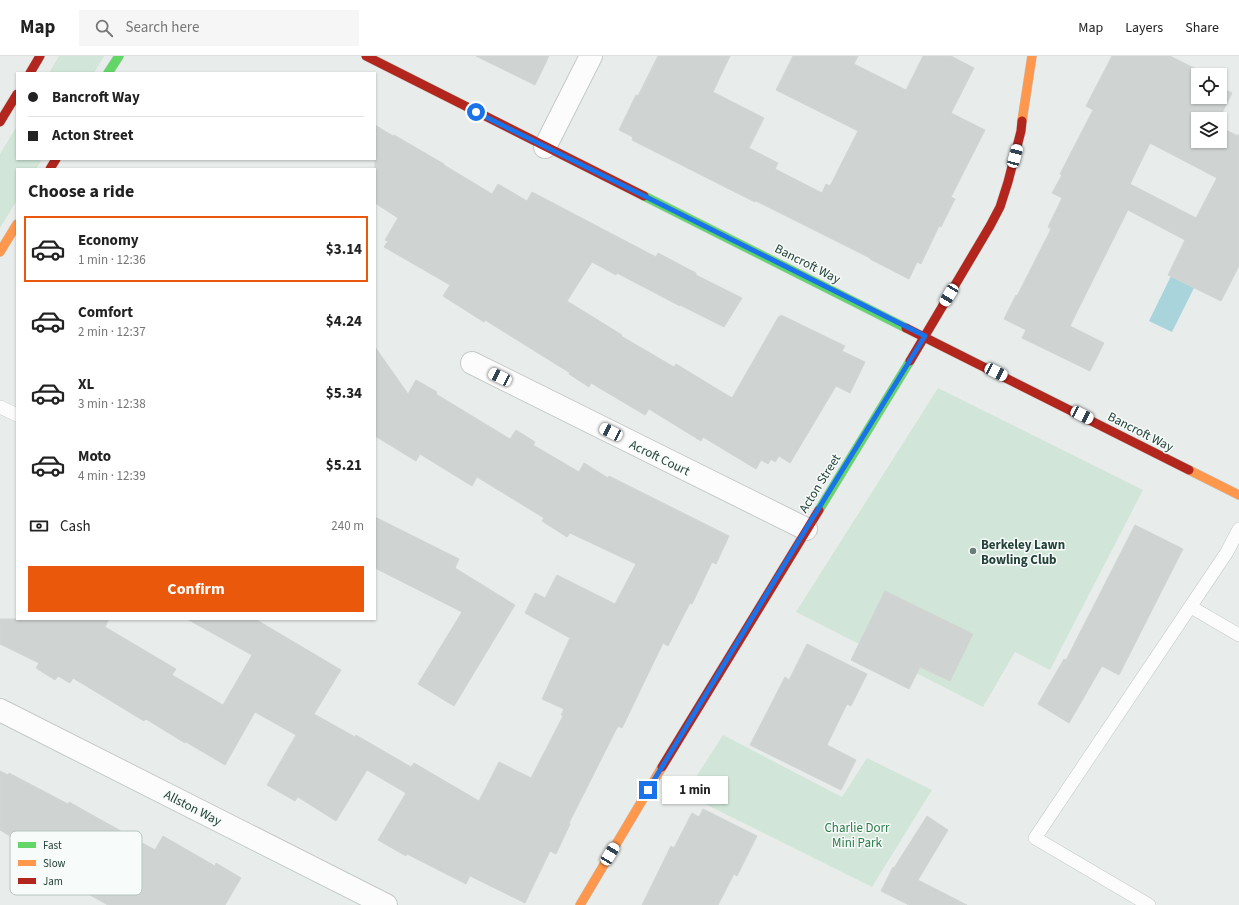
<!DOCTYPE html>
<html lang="en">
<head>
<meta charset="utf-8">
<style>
	:root { --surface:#fff; --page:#f6f6f6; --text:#222; --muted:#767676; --line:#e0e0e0; --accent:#ea580c }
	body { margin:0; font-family:"Source Sans 3",sans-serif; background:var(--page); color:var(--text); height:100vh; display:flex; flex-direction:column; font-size:15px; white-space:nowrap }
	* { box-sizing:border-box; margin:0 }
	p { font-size:13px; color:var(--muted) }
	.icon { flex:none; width:22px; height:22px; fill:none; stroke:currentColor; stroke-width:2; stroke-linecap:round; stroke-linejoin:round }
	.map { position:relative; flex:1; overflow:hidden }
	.side { position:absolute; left:16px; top:112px; width:360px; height:452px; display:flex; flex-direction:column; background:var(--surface); border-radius:0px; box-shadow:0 1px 3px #0004 }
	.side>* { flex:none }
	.hud { position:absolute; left:16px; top:16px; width:360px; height:88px; border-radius:0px; box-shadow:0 1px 3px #0004; display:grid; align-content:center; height:88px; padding:0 12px; background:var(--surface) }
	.buttons { position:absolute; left:1191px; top:12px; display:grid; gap:8px }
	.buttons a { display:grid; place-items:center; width:36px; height:36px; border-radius:0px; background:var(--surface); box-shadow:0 1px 3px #0004; font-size:20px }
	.end { position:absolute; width:18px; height:18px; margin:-9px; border:5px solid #1a73e8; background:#fff; box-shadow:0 0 0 2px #fff }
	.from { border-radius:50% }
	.bubble { position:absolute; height:28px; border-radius:0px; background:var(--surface); box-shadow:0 1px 3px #0004; font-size:13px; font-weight:700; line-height:28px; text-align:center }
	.car { position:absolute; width:12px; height:24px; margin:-12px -6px; border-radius:5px; box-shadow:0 0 3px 1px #0007; background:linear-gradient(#fff 24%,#345 0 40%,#fff 0 76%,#345 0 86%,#fff 0) }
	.hud b { display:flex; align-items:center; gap:14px; height:38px; font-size:15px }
	.hud b+b { border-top:1px solid var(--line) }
	.hud i { width:10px; height:10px; background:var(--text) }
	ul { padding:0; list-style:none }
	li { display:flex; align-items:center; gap:12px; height:66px; margin:0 8px 6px; padding:0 4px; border:2px solid transparent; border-radius:0px }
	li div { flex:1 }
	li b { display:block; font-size:15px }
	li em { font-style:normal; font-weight:700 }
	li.on { border-color:var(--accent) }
	li>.icon { width:36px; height:36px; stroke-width:1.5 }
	h2 { padding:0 12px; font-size:18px; line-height:48px }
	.pay { display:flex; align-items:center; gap:10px; height:44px; padding:0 12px; font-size:15px }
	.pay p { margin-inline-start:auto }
	.cta { display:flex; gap:8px; margin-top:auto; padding:8px 12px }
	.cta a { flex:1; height:46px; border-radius:0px; background:var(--accent); color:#fff; font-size:16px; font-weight:700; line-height:46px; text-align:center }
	header { display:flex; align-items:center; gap:24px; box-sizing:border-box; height:56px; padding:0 20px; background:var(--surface); border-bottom:1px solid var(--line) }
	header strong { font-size:19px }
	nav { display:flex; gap:22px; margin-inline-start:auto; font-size:14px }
	.search { width:280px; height:36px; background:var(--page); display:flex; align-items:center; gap:10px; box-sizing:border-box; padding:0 14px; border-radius:0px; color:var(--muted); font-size:15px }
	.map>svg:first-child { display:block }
	.green { fill:#d1e6d8 }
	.water { fill:#a9d4db }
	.building { fill:#cfd4d2; stroke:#d1d6d4; fill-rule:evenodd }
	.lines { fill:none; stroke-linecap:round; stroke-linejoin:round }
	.lane-casing { stroke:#c5cac8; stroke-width:14 }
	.street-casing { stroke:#c5cac8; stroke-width:24 }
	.fast-casing { stroke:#c3cbc8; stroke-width:10 }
	.slow-casing { stroke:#c3cbc8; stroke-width:10 }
	.jam-casing { stroke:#c3cbc8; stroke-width:10 }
	.lane { stroke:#fcfcfc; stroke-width:13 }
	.street { stroke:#fcfcfc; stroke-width:22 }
	.fast { stroke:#63d668; stroke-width:9 }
	.slow { stroke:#ff974d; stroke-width:9 }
	.jam { stroke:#b3261e; stroke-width:9 }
	.route { stroke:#1a73e8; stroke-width:5 }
	.poi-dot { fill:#697e78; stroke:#f7fbf9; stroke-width:1.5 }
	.labels { text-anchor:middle; stroke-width:3; stroke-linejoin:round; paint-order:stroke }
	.street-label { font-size:13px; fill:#24423a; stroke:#f7fbf9 }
	.poi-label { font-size:13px; font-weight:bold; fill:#24423a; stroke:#f7fbf9; text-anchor:start }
	.park-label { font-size:13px; fill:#2d7a4b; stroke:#f7fbf9 }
	.key { fill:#f7fbf9; stroke:#b8c4c0; stroke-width:1 }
	.key-label { font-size:11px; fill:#24423a }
</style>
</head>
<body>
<header>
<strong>Map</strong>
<div class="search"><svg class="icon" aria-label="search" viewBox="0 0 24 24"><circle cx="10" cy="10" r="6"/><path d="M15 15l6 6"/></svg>Search here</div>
<nav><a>Map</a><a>Layers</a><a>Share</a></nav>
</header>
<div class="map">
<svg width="1239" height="849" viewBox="0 0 1239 849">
	<rect width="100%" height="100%" fill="#e8edeb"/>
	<g class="green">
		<polygon points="59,0 104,0 94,17 49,17"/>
		<polygon points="17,70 17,103 42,103 36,113 17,113 17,144 0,172 0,98"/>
		<polygon points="938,332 1143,434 1050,614 1015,596 983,651 796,556"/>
		<polygon points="723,679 842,741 867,702 932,734 872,831 685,738"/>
	</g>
	<polygon class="water" points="1171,220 1194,232 1172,276 1149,265"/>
	<g class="building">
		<polygon points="476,0 549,0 535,29"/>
		<polygon points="658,0 730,0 713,36 764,62 749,92 778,107 775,113 822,137 826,128 830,130 858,75 776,34 793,0 858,0 854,8 906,34 923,0 951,0 974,12 951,57 985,74 951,141 955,143 941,171 939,170 921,208 917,206 909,223 870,203 870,202 756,145 755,146 735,136 632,84 633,81 619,74 636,39 638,40"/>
		<path d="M 1112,0 L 1170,0 L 1208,19 L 1198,19 L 1198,41 L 1220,41 L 1220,31 L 1232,37 L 1219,63 L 1198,63 L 1198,85 L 1220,85 L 1220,71 L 1238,80 L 1239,78 L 1239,210 L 1221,245 L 1168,219 L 1185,184 L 1128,154 L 1070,270 L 1104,287 L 1090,315 L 1022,282 L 1026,274 L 1004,263 L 1016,239 L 1017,240 L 1051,173 L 1048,171 L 1062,142 L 1052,137 L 1062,119 L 1060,118 L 1093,54 L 1086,50 ZM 1150,87 L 1217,122 L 1196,162 L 1130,128 Z"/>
		<polygon points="375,69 393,80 394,79 444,108 444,109 492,138 498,128 527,145 532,136 656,201 658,197 696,217 696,219 742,242 724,271 680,249 680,250 617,217 616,219 592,206 567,245 622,279 621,280 674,311 676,308 732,342 779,260 780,261 781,259 845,290 842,295 865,306 850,337 836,330 790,407 779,400 775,406 771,403 768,408 761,404 756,413 703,381 701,385 649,353 645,359 591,327 589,331 569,318 570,317 485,264 484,266 443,240 450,229 384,191 388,185 385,184 398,162 375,147"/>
		<polygon points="375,291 408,338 416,324 437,336 436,338 510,383 516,374 535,386 533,389 579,416 584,407 608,422 609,420 729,480 716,508 712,506 692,548 690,547 668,590 663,587 622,672 618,670 569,767 570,768 556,798 550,795 525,847 470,820 466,828 407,798 406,800 378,784 406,737 367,714 336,765 298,741 295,745 267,729 296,679 255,656 225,709 186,686 185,687 146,663 144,665 73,622 70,627 58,620 55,624 36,612 39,607 0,588 0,563 109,563 105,571 176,613 172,619 223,649 252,599 187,563 255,563 341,614 314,658 355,681 356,679 411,711 414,707 479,745 499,706 531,722 563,660 561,659 564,653 542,643 570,582 525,557 535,537 545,542 557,519 615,548 636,508 570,477 567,481 542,465 544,462 477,421 472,430 420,398 416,405 375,380"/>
		<polygon points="375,461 459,503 455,512 515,549 454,650 418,628 462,556 375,512"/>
		<polygon points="1135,469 1183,493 1119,619 1102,610 1069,667 1038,648 1064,603 1066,604"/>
		<polygon points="885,535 973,578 950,625 920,611 909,633 851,604"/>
		<polygon points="807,588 867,618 851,650 847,648 827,689 856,704 841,734 750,689 785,621 789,624"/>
		<polygon points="0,715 8,719 9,717 68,748 69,746 155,794 163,780 215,810 216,807 241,822 225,849 108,849 88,838 91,834 75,825 77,821 0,774"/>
		<polygon points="703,753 757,780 737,820 734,818 718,849 642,849 671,790 674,792 692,757 699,761"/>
		<polygon points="927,760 948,774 918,824 967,849 909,849 881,835 893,811 894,812"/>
	</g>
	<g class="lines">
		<defs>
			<g id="lane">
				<polyline points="0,351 17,359"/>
				<polyline points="1191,551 1239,579"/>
				<polyline points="1149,849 1035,782 1227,496 1239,473"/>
			</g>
			<g id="street">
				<polyline points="545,91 591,0"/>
				<polyline points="472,307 806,473"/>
				<polyline points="0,654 386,849"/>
			</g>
			<g id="fast">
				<polyline points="108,17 119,0"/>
				<polyline points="644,140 906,272"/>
				<polyline points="819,454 910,305"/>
			</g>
			<g id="slow">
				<polyline points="1022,65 1032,0"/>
				<polyline points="0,196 17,168"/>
				<polyline points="1189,414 1239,439"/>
				<polyline points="580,849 662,711"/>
			</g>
			<g id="jam">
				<polyline points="366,0 644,140"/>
				<polyline points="30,17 40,0"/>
				<polyline points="0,66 17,38"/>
				<polyline points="50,113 56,103"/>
				<polyline points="906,272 1189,414"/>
				<polyline points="910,305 990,170 1000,151 1008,126 1021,75 1022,65"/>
				<polyline points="662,711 819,454"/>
			</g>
		</defs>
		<use href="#lane" class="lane-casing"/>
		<use href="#street" class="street-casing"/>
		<use href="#fast" class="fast-casing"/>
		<use href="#slow" class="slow-casing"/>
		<use href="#jam" class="jam-casing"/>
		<use href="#lane" class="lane"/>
		<use href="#street" class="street"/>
		<use href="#fast" class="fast"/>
		<use href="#slow" class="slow"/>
		<use href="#jam" class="jam"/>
	</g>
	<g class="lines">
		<polyline class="route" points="476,56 925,280 806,473 648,734"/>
	</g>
	<circle class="poi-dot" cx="973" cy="495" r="4"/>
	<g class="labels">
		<g class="street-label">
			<text transform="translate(808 207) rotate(27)" y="5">Bancroft Way</text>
			<text transform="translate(1141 375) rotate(27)" y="5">Bancroft Way</text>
			<text transform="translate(660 401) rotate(26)" y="5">Acroft Court</text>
			<text transform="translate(819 427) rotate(-58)" y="5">Acton Street</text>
			<text transform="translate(193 751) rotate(27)" y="5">Allston Way</text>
		</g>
		<g class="poi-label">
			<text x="981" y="493">Berkeley Lawn<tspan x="981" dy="15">Bowling Club</tspan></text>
		</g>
		<g class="park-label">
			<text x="857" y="776">Charlie Dorr<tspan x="857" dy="15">Mini Park</tspan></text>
		</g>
	</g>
	<rect x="10" y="775" width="132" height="64" rx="6" class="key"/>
	<rect x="18" y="786" width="18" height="6" fill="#63d668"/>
	<rect x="18" y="804" width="18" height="6" fill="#ff974d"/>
	<rect x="18" y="822" width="18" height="6" fill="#b3261e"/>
	<g class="key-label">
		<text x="43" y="793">Fast</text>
		<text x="43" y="811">Slow</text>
		<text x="43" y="829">Jam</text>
	</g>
</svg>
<div class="buttons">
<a><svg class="icon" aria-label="locate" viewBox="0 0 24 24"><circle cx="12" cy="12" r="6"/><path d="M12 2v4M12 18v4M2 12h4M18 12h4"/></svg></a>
<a><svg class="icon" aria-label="layers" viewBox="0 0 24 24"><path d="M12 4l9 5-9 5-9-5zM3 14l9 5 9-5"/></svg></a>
</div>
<i class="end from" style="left:476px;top:56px"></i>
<i class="end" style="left:648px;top:734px"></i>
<div class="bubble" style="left:662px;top:720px;width:66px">1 min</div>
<i class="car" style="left:1015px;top:100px;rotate:15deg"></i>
<i class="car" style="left:949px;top:239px;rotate:211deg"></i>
<i class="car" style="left:996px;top:316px;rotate:117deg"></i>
<i class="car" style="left:500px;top:321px;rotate:296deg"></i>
<i class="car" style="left:1082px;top:359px;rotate:117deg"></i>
<i class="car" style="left:611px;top:376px;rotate:296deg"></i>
<i class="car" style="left:610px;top:798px;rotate:31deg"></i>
<div class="hud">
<b><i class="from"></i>Bancroft Way</b>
<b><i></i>Acton Street</b>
</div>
<section class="side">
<h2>Choose a ride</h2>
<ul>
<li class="on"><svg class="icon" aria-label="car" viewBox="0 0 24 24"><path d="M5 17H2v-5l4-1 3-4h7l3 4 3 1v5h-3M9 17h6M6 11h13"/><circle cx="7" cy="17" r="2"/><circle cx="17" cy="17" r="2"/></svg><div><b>Economy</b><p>1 min · 12:36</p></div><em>$3.14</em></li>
<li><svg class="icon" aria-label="car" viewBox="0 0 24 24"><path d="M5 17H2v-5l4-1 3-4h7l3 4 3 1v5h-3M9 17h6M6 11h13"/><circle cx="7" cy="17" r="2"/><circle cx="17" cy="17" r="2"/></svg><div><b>Comfort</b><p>2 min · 12:37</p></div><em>$4.24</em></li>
<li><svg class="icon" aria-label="car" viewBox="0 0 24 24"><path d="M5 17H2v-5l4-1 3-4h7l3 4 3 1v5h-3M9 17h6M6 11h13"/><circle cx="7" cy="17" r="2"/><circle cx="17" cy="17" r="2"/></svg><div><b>XL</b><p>3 min · 12:38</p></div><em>$5.34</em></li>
<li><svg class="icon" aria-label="car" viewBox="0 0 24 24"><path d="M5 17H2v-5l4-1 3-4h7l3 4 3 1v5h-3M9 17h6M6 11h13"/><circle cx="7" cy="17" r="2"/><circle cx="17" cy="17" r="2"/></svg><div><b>Moto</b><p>4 min · 12:39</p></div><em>$5.21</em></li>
</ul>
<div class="pay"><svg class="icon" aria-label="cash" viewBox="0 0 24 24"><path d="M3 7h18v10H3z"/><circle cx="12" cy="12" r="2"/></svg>Cash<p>240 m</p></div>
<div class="cta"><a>Confirm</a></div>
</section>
</div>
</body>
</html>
